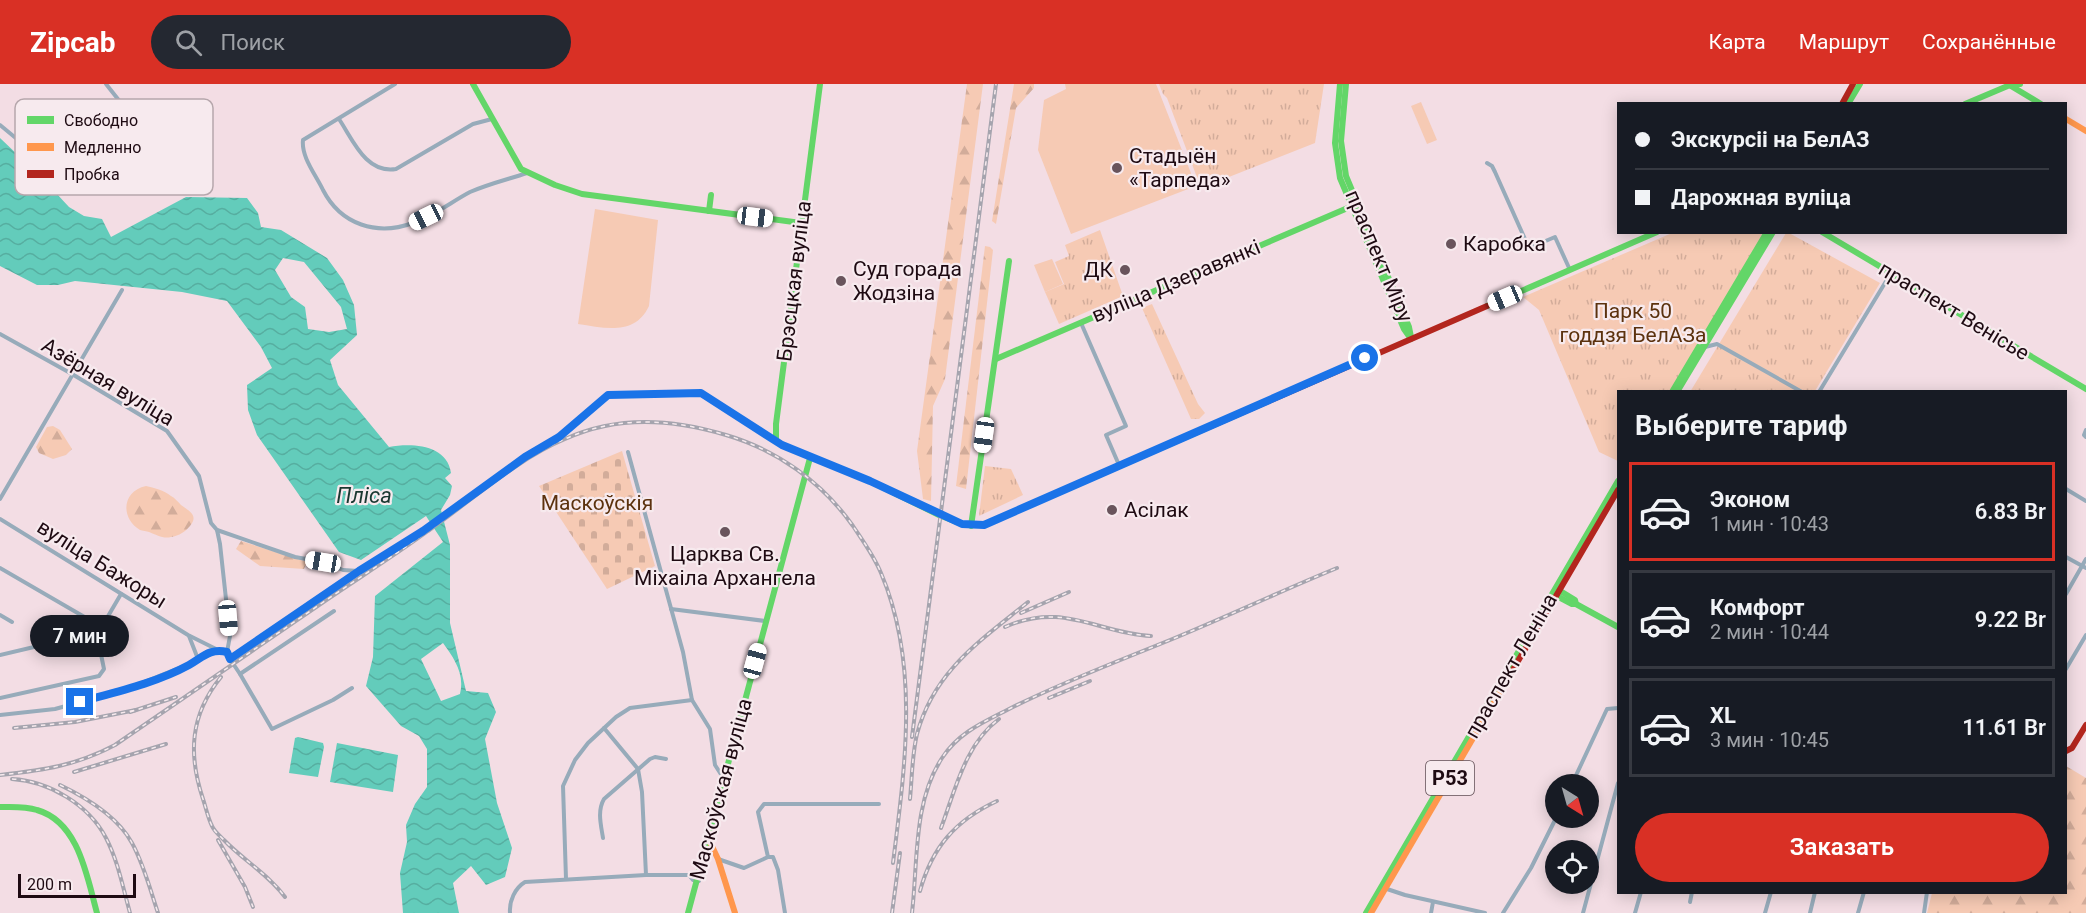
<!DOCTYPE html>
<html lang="ru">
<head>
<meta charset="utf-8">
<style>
	:root { --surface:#171b24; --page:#242831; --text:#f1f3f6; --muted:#9ea1a6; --line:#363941; --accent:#d93025 }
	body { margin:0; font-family:Roboto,sans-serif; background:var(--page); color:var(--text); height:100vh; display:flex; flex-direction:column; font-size:22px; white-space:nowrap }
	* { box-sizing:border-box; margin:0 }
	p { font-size:20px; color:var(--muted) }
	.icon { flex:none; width:33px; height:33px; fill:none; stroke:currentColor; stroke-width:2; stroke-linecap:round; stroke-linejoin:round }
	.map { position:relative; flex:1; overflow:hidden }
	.drawer { position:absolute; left:1617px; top:306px; width:450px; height:504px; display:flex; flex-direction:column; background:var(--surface); border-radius:0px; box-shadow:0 3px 15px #0003 }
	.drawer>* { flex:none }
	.hud { position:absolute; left:1617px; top:18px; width:450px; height:132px; border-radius:0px; box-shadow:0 3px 15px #0003; display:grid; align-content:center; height:132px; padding:0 18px; background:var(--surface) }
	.needle { width:39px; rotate:143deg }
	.controls { position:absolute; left:1545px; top:690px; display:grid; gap:12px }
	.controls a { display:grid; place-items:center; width:54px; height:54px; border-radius:50%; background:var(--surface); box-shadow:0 3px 15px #0003; font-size:30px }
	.scale { position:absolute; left:18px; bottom:15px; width:118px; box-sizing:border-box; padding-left:6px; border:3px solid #1e0a12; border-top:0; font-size:16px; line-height:21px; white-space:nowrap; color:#1e0a12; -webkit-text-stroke:4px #f7eaee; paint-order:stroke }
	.end { position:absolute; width:27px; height:27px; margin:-14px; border:8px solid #1a73e8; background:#fff; box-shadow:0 0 0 3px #fff }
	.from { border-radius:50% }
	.bubble { position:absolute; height:42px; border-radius:21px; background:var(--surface); box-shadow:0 3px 15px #0003; font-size:20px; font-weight:600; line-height:42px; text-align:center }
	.car { position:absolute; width:18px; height:36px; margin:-18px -9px; border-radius:8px; box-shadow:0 0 4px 2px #0007; background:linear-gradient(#fff 24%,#345 0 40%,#fff 0 76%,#345 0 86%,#fff 0) }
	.hud b { display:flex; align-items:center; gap:21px; height:57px; font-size:22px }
	.hud b+b { border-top:2px solid var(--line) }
	.hud i { width:15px; height:15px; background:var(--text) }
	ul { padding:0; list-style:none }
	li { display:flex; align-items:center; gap:18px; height:99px; margin:0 12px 9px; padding:0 6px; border:3px solid var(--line); border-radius:0px }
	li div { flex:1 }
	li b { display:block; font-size:22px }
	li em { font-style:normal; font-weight:600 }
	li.current { border-color:var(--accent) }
	li>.icon { width:54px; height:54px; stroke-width:1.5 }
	h2 { padding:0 18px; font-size:27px; line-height:72px }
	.action { display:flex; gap:12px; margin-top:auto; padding:12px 18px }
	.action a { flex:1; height:69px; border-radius:36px; background:var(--accent); color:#fff; font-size:24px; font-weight:600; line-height:69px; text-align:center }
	header { display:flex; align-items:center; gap:36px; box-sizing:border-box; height:84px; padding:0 30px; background:var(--accent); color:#fff }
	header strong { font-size:28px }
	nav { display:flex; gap:33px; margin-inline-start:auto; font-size:21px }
	.search { width:420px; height:54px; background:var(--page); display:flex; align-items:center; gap:15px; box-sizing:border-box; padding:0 21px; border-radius:33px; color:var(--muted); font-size:22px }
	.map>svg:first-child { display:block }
	.grass { fill:#f6cab4 }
	.forest { fill:url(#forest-firs) }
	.cemetery { fill:url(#cemetery-stones) }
	.park { fill:url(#park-tufts) }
	.water { fill:url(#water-waves); fill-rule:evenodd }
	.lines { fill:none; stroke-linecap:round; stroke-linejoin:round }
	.street { stroke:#97abba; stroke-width:4 }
	.fast { stroke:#63d668; stroke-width:6 }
	.slow { stroke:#ff974d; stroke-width:6 }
	.jam { stroke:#b3261e; stroke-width:6 }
	.rail-casing { stroke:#a5a4ae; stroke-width:4 }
	.rail { stroke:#f7eaee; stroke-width:1.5; stroke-dasharray:4.5; stroke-linecap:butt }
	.route { stroke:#1a73e8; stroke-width:8 }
	.poi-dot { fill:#69545c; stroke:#f7eaee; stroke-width:2 }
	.labels { text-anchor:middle; stroke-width:4.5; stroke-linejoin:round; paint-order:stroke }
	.shield { fill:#f7eaee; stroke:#5f4d54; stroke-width:1.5 }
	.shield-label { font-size:20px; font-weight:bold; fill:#1e0a12 }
	.poi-label { font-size:21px; fill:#1e0a12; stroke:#f7eaee; text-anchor:start }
	.street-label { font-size:21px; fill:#1e0a12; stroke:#f7eaee }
	.park-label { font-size:21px; fill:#5c320e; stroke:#f7eaee }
	.water-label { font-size:22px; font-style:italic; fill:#1a3831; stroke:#f7eaee }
	.key { fill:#f7eaee; stroke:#b6a7ac; stroke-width:1.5 }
	.key-label { font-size:16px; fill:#1e0a12 }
</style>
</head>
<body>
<header>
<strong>Zipcab</strong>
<div class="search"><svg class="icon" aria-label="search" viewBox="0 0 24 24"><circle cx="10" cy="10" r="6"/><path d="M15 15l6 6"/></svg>Поиск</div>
<nav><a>Карта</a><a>Маршрут</a><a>Сохранённые</a></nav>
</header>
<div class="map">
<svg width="2086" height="829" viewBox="0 0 2086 829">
	<defs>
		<pattern id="forest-firs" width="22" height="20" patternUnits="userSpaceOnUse" patternTransform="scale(1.5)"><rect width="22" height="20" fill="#f6cab4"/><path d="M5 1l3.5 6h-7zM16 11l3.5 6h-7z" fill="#d2ac9a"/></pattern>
		<pattern id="cemetery-stones" width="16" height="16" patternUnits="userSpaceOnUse" patternTransform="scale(1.5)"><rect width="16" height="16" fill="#f6cab4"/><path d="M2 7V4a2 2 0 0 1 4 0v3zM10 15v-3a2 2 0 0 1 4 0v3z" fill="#d2ac9a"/></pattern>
		<pattern id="park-tufts" width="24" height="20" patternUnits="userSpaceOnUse" patternTransform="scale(1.5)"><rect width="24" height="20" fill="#f6cab4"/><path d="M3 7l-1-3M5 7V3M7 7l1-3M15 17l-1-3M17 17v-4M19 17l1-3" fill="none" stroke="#d2ac9a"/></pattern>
		<pattern id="water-waves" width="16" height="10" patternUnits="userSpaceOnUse" patternTransform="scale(1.5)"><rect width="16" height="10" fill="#63ccbb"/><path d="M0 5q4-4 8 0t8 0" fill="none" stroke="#56aea0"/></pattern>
	</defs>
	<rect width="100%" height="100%" fill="#f3dde4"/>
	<g class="grass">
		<polygon points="1065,0 1156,0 1196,102 1071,150 1038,66 1044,16 1066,5"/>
		<polygon points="1421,18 1437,56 1427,60 1411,22"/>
		<path d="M 595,125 L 658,136 L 649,222 C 635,252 605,244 578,240 Z"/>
		<polygon points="1052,175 1063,200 1045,208 1034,181"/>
	</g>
	<g class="forest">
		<polygon points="967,0 983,0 945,295 933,322 931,417 923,415 917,367"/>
		<polygon points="1014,0 1034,0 1034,4 1016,24 996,140 992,137"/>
		<polygon points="985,162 990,163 993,166 966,405 956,402"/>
		<polygon points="53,342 60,346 72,365 66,371 53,375 39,369 36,363 47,343"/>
		<path d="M 146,402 C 154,404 164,406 171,412 C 175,414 178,418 181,421 C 189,427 199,431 190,442 C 186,447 179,452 171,453 C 163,455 157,451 149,448 C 147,447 142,447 140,446 C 120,434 122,407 146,402 Z"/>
		<polygon points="241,457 307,478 304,485 260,482 236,465"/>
		<polygon points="2066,682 2086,694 2086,829 1927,829 1932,809 2066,808"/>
	</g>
	<polygon class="cemetery" points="622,367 655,482 607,505 539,402"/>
	<g class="park">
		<polygon points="1159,0 1324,0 1315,59 1201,104 1167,14 1163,10"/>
		<polygon points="1100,146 1123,212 1059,240 1045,208 1064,200 1055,178 1069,172 1065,161"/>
		<polygon points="1672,149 1764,149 1671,307 1618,308 1618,377 1599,368 1539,226 1523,213"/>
		<polygon points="1786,149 1789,149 1880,199 1815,307 1690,308"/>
		<polygon points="1152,220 1198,320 1205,329 1199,335 1191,335 1142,224"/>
		<polygon points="985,382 1011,385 1023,411 979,432"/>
	</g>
	<g class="water">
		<path d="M 0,54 L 41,93 L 69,123 L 84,132 L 102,135 L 111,153 L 186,113 L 247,114 L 258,129 L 261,143 L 281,146 L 327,174 L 343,196 L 354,221 L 357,251 L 330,276 L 338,301 L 389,363 C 411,359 447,360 451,389 L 445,394 L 452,402 L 450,411 L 441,426 L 450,461 L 450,539 L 466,607 L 488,609 L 496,628 L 485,655 L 497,719 L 512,764 L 505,793 L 486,801 L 471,782 L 453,799 L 459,829 L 403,829 L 400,789 L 407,758 L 406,741 L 415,720 L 427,703 L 427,665 L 419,652 L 401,642 L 366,602 L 373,573 L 375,512 L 443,458 L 426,432 L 361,476 L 339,468 L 257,351 L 248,326 L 247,301 L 272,284 L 261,263 L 227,217 L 182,208 L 75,197 L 58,201 L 37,201 L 0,182 ZM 283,174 L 304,178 L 341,223 L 347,245 L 329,248 L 308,245 L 305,223 L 291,213 L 275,186 ZM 443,559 C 454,574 465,590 460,610 L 441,617 L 421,575 Z"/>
		<polygon points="298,653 323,659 324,663 318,693 289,689 295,654"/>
		<polygon points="337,659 398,671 393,708 330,698"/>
	</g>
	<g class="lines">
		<g class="street">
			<path d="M 395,0 L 303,56 C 301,73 316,91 323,106 C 341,141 377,152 413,139 C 434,132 451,118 470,108 C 488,100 509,95 527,89"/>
			<path d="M 339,35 C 353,56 366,90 396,85 L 473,40 L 492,35"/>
			<polyline points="0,41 29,65 48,89 54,88 131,33"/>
			<polyline points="1487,79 1492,82 1495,88 1529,164 1555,153 1570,186"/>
			<polyline points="93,88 144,48 106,0"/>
			<polyline points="1081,239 1126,342 1106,351 1119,381"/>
			<polyline points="0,250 72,290 167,347 199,392 211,439 217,446 220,460 230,552 227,568"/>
			<polyline points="1705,263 1717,260 1802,308"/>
			<polyline points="1819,308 1891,189"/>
			<polyline points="2086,346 2084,351 2086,353"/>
			<polyline points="628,368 683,568 692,616 710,645 715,681 724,695"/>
			<polyline points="2066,405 2086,417"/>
			<polyline points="0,415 122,206"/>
			<polyline points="0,435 188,551 218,566"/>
			<polyline points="217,446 295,473 323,478 343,486 358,487"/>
			<polyline points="2066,473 2086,484"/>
			<polyline points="0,484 100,542"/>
			<polyline points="2066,510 2086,475"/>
			<polyline points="671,525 765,537"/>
			<polyline points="0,531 12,538"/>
			<polyline points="189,552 198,575"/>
			<polyline points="0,571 93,549 97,551"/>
			<polyline points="230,575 240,590 272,645 333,616 352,604"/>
			<polyline points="2066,585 2086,551"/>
			<polyline points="240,590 334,527"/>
			<polyline points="0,614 99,592 104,585 97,551 121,510"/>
			<polyline points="0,631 55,625 124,606 189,580 207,568 218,566 227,568 230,575 359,487 423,447 525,373 559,353 608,311 701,309 775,356"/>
			<polyline points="604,644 638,685 642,708 646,791"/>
			<polyline points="1572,700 1607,625 1618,624"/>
			<path d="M 603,754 C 601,741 597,727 604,715 L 650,675 L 655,673 L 666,675"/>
			<polyline points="768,773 773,773 778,786 785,829"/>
			<polyline points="718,775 744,784 768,773 758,728 764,720 879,720"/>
			<polyline points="566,795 563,702 575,676 588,659 616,633 630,624 692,616"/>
			<polyline points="1384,804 1405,811 1485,829"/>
			<polyline points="1690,818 1692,808"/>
			<path d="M 510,829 C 509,817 515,804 525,798 L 646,791 L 689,791 L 693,796 L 699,797"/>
			<polyline points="1431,829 1433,818"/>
			<polyline points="1503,829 1531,784 1556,734"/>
			<polyline points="1583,829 1618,699"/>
			<polyline points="1635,829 1641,808"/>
			<polyline points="1765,829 1771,808"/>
			<polyline points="1810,829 1815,808"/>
			<polyline points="1858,829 1864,808"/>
			<polyline points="1924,829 1927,808"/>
		</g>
		<g class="fast">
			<polyline points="473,0 521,85 555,101 582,110 801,139"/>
			<polyline points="820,0 776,340 776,356 782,361 870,397 939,431 962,440 984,441 1209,343"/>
			<polyline points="1340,0 1335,59 1340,94 1404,245 1411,255"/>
			<polyline points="1346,0 1341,57 1346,92 1409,243 1411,253"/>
			<polyline points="2011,2 2041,20"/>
			<polyline points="1848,20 1860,0"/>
			<polyline points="1965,20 2010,1 2020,0"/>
			<polyline points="709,127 711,111"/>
			<polyline points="1822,148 2086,305"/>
			<polyline points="1487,222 1657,148"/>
			<polyline points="996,275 1357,120"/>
			<polyline points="1672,308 1767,148"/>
			<polyline points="1677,308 1773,148"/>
			<polyline points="971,442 1009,177"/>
			<polyline points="1557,505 1575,516 1576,520 1618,543"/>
			<polyline points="1553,510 1572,520 1576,520"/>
			<path d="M 0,723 C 12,723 25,722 37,726 C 79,738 87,793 97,829"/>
			<polyline points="688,829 810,374"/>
			<polyline points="1366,829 1618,397"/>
		</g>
		<g class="slow">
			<polyline points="2066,35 2086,47"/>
			<polyline points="709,756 718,775 735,829"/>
			<polyline points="1371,829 1504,601"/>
		</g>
		<g class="jam">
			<polyline points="1842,20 1853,0"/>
			<polyline points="1209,343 1487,222"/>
			<polyline points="1504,601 1618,406"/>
			<polyline points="2066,667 2072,664 2086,641"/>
		</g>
		<defs>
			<g id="rail">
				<polyline points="1021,529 1069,508"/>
				<path d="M 1005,543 C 1063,517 1097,549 1151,552"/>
				<path d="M 221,593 C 190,631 188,670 203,715 C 206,724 208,734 212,742 C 214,747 220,752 224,756 C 243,776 268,790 285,813"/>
				<polyline points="1049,614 1090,597"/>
				<polyline points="130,628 176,613"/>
				<polyline points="14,644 75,638 136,626"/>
				<polyline points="912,653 996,0"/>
				<polyline points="74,688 166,660"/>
				<path d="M 0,691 C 44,686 75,682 115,661 C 184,614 253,566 322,519 C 357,495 394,472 428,447 C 471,417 517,375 565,355 C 618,331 672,335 726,351 C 777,366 822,398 853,442 C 863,457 874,472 881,489 C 920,581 905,683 893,779"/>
				<path d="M 12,695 C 49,697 89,721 106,754 C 118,777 123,804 130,829"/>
				<path d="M 60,701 C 85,713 118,733 132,759 C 144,781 150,805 158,829"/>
				<path d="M 910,715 C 912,694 912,671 917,650 C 934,587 980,557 1028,518"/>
				<path d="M 941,744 C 955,707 965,660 999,635"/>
				<polyline points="218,756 245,803 253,823"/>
				<path d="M 920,807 C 932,763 956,736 997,717"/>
				<polyline points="892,829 900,769"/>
				<path d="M 912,829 C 918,778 913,718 942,674 C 959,648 984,638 1011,624 C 1063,598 1116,578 1170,556 C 1226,533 1281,507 1337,484"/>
			</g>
		</defs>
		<use href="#rail" class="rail-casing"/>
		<use href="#rail" class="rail"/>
	</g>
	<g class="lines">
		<path class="route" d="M 80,618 C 116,608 156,599 189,581 C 203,573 210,564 227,568 L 230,575 L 359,487 L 423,447 L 525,373 L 559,353 L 608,311 L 701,309 L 782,361 L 870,397 L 962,440 L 984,441 L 1365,274"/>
	</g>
	<g class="poi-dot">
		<circle cx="1117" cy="84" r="6"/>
		<circle cx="1451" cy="160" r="6"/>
		<circle cx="1125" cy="186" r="6"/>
		<circle cx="841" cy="197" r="6"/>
		<circle cx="1112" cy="426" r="6"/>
		<circle cx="725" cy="448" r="6"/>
	</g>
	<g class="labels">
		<rect class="shield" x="1426" y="677" width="48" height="34" rx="4.5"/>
		<g class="shield-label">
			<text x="1450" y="701">Р53</text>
		</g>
		<g class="poi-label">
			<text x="1129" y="79">Стадыён<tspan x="1129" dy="24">«Тарпеда»</tspan></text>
			<text x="1463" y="167">Каробка</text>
			<text x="853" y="192">Суд горада<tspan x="853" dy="24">Жодзіна</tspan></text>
			<text x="1113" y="193" text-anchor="end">ДК</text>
			<text x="1124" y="433">Асілак</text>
			<text x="725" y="477" text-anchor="middle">Царква Св.<tspan x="725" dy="24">Міхаіла Архангела</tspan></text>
		</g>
		<g class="street-label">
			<text transform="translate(1379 172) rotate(67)" y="7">праспект Міру</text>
			<text transform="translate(794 197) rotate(-83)" y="7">Брэсцкая вуліца</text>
			<text transform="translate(1176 197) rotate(-23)" y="7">вуліца Дзеравянкі</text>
			<text transform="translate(1954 227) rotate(31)" y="7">праспект Венісье</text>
			<text transform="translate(108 298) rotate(31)" y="7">Азёрная вуліца</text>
			<text transform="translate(102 480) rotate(32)" y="7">вуліца Бажоры</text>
			<text transform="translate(1511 582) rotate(-60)" y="7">праспект Леніна</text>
			<text transform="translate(721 705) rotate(-75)" y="7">Маскоўская вуліца</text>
		</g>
		<g class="park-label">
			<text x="1633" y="234">Парк 50<tspan x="1633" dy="24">годдзя БелАЗа</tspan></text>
			<text x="597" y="426">Маскоўскія</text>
		</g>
		<g class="water-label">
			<text x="364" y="419">Пліса</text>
		</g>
	</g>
	<rect x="15" y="15" width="198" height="96" rx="9" class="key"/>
	<rect x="27" y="32" width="27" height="8" fill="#63d668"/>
	<rect x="27" y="59" width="27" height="8" fill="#ff974d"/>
	<rect x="27" y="86" width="27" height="8" fill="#b3261e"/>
	<g class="key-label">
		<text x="64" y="42">Свободно</text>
		<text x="64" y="69">Медленно</text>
		<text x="64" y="96">Пробка</text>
	</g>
</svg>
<div class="controls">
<a><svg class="needle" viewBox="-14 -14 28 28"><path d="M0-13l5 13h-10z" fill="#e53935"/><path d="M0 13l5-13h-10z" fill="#9ea1a6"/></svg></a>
<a><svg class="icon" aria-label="locate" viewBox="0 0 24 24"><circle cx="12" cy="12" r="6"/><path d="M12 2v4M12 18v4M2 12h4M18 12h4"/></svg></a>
</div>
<div class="scale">200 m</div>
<i class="end from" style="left:1365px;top:274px"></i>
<i class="end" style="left:80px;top:618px"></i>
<div class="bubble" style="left:30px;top:531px;width:99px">7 мин</div>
<i class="car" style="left:426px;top:133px;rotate:244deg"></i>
<i class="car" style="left:755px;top:133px;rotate:97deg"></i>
<i class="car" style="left:1505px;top:214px;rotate:247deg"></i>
<i class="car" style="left:984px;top:351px;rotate:188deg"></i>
<i class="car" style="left:323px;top:478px;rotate:280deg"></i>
<i class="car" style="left:228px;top:534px;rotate:175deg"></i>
<i class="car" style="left:755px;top:577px;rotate:15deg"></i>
<div class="hud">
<b><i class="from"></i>Экскурсіі на БелАЗ</b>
<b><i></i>Дарожная вуліца</b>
</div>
<section class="drawer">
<h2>Выберите тариф</h2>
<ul>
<li class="current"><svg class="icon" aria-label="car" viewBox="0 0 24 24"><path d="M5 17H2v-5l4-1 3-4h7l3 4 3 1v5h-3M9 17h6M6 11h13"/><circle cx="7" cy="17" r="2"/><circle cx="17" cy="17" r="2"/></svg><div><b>Эконом</b><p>1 мин · 10:43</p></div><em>6.83 Br</em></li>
<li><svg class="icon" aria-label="car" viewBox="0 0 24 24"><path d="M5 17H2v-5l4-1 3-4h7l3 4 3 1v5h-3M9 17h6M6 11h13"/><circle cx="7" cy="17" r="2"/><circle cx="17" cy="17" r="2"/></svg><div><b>Комфорт</b><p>2 мин · 10:44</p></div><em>9.22 Br</em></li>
<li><svg class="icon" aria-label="car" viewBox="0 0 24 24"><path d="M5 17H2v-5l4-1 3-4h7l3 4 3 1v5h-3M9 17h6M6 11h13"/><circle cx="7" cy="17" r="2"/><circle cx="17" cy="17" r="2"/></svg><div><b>XL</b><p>3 мин · 10:45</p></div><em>11.61 Br</em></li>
</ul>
<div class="action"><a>Заказать</a></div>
</section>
</div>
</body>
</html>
